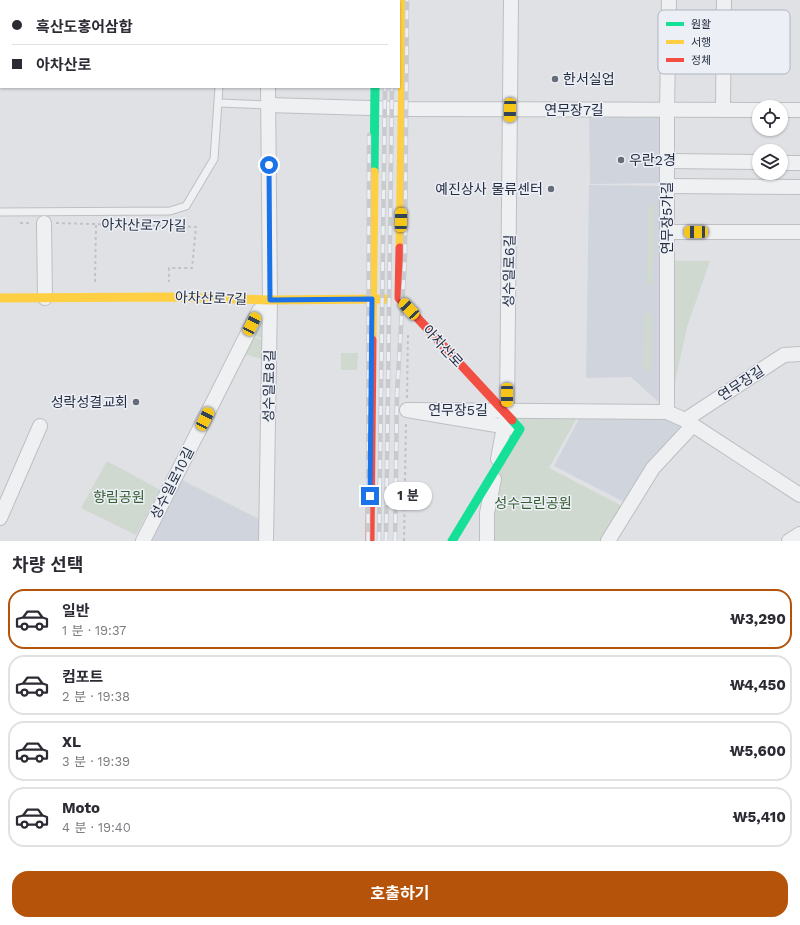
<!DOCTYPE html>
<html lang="ko">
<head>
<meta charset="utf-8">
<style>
	:root { --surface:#fff; --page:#f2f2f3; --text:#2b2b33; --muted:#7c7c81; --line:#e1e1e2; --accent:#b45309 }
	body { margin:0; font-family:"Work Sans","Noto Sans KR",sans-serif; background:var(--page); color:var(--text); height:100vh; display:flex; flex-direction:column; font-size:15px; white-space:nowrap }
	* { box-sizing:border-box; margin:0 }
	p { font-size:13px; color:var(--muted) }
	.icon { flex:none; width:22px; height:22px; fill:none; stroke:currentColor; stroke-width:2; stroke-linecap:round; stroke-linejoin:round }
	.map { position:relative; height:541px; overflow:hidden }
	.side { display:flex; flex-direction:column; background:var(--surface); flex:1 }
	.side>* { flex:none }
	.hud { position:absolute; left:0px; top:0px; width:400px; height:88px; box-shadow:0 1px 3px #0004; display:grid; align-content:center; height:88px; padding:0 12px; background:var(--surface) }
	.controls { position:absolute; left:752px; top:100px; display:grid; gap:8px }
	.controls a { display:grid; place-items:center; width:36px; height:36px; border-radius:50%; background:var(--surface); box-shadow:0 1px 3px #0004; font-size:20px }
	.end { position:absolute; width:18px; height:18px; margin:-9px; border:5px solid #1a73e8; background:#fff; box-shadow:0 0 0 2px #fff }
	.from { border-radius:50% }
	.bubble { position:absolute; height:28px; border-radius:14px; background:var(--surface); box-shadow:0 1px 3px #0004; font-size:13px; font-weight:700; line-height:28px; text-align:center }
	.car { position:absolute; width:12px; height:24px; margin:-12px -6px; border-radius:5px; box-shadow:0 0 3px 1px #0007; background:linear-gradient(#f5c518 24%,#345 0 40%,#f5c518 0 76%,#345 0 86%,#f5c518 0) }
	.hud b { display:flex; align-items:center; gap:14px; height:38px; font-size:15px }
	.hud b+b { border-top:1px solid var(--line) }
	.hud i { width:10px; height:10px; background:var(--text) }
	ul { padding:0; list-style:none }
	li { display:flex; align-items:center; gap:12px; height:60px; margin:0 8px 6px; padding:0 4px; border:2px solid var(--line); border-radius:16px }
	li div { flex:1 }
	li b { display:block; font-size:15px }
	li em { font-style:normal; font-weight:700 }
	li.active { border-color:var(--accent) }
	li>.icon { width:36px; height:36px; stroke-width:1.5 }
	h2 { padding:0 12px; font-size:18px; line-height:48px }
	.primary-button { display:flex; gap:8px; margin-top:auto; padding:8px 12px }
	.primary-button a { flex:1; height:46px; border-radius:16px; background:var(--accent); color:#fff; font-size:16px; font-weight:700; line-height:46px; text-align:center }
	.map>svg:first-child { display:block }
	.built { fill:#d0d4dd }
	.green { fill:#cfd9cf }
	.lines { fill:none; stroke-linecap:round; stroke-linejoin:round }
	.lane-casing { stroke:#bebfc3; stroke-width:9 }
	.street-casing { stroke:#bebfc3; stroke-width:16 }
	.path { stroke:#c1c2c7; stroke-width:2; stroke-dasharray:3 3; stroke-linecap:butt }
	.lane { stroke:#eff0f2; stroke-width:7 }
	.street { stroke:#eff0f2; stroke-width:14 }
	.fast { stroke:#16e098; stroke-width:9 }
	.slow { stroke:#ffcf43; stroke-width:9 }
	.jam { stroke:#f24e42; stroke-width:9 }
	.rail-casing { stroke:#c8cacd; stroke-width:4.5 }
	.rail { stroke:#ecf0f6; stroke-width:3; stroke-dasharray:9; stroke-linecap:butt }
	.route { stroke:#1a73e8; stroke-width:5 }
	.poi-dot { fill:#666c7a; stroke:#ecf0f6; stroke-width:1.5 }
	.labels { text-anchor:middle; stroke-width:3; stroke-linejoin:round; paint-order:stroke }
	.poi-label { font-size:14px; fill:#252d40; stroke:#ecf0f6; text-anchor:start }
	.street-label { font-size:14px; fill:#252d40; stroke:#ecf0f6 }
	.park-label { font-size:14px; fill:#365d31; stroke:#ecf0f6 }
	.key { fill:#ecf0f6; stroke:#b0b6bf; stroke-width:1 }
	.key-label { font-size:11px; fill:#252d40 }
</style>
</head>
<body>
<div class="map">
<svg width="800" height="541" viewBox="0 0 800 541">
	<rect width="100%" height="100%" fill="#e0e1e5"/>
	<g class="built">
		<polygon points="589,112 664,112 664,183 590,184"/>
		<polygon points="589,185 662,186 663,406 631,377 586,378"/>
		<polygon points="581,415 664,416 687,426 626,503 554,466"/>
		<polygon points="178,478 261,520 261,541 147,541"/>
	</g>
	<g class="green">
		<polygon points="648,206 654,206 653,284 646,284"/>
		<polygon points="674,261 710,261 687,327 672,395"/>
		<polygon points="645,313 652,313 651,371 643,371"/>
		<polygon points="260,315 265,316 265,339 252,335"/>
		<polygon points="252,336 265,341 265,360 244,354"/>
		<polygon points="341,353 358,353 357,370 341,370"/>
		<polygon points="579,414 549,468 624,507 603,541 492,541 492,513 510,415"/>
		<polygon points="107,461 160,490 136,535 81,508"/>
	</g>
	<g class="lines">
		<defs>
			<g id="lane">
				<polyline points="219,0 219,1"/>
				<polyline points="219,103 268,105"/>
				<polyline points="0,212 170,211 186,206 214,159 219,87"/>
			</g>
			<g id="street">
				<polyline points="270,1 270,0"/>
				<polyline points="268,105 403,109 759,110"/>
				<polyline points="723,110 724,0"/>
				<polyline points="781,110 800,110"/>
				<polyline points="667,161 759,162"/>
				<polyline points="781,163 800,163"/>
				<polyline points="667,186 800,187"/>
				<polyline points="44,223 45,298"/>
				<polyline points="667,232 800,232"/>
				<polyline points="667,412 667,110 669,0"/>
				<polyline points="685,420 784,355 800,354"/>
				<polyline points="513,428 407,410 667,412 685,420 800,495"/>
				<polyline points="498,459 507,411 511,0"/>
				<polyline points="0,518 40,426"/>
				<polyline points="143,541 259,311 270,300"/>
				<polyline points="266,541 270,300 268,87"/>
				<polyline points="487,541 487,513 494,479"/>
				<polyline points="608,541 653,468 693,425"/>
				<polyline points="789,541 800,534"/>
			</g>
		</defs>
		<use href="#lane" class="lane-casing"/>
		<use href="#street" class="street-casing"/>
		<g class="path">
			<polyline points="20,223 32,223"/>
			<polyline points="56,223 196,227 192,268 169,268 169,282"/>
			<polyline points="95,282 96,224"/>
			<polyline points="407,398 408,332"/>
			<polyline points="404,541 406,422"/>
		</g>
		<use href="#lane" class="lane"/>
		<use href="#street" class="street"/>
		<g class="fast">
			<polyline points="374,172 375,87"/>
			<polyline points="452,541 520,429 512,420"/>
		</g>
		<g class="slow">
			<polyline points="400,248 404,0"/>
			<polyline points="0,298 168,297 270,300 386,299"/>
			<polyline points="372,340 374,172"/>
		</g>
		<g class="jam">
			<polyline points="376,0 376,1"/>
			<polyline points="400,248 399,298 512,420"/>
			<polyline points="370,541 372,340"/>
		</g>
		<defs>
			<g id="rail">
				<polyline points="385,1 385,0"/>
				<polyline points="392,1 392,0"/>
				<polyline points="368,541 369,135"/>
				<polyline points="379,541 385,87"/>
				<polyline points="386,541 392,87"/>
				<polyline points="395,541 397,394 405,258 407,0"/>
			</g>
		</defs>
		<use href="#rail" class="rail-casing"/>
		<use href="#rail" class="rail"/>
	</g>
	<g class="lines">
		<polyline class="route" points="269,165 270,300 372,299 370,496"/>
	</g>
	<g class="poi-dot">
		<circle cx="555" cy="79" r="4"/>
		<circle cx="621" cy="160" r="4"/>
		<circle cx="551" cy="189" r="4"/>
		<circle cx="136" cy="402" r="4"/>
	</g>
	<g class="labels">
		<g class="poi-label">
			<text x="563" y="84">한서실업</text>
			<text x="629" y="165">우란2경</text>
			<text x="543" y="194" text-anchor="end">예진상사 물류센터</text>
			<text x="128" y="407" text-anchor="end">성락성결교회</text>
		</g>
		<g class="street-label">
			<text x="574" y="115">연무장7길</text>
			<text transform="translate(667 218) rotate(-90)" y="5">연무장5가길</text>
			<text transform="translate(144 225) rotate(1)" y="5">아차산로7가길</text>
			<text transform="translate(509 271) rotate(-89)" y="5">성수일로6길</text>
			<text transform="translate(211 298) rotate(2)" y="5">아차산로7길</text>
			<text transform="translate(443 346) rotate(47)" y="5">아차산로</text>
			<text transform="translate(741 383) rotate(-33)" y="5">연무장길</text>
			<text transform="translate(269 386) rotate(-89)" y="5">성수일로8길</text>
			<text x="458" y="415">연무장5길</text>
			<text transform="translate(172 483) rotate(-63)" y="5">성수일로10길</text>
		</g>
		<g class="park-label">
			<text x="119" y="502">향림공원</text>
			<text x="533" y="508">성수근린공원</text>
		</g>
	</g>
	<rect x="658" y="10" width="132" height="64" rx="6" class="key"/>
	<rect x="666" y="22" width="18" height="4" fill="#16e098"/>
	<rect x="666" y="40" width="18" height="4" fill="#ffcf43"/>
	<rect x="666" y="58" width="18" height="4" fill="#f24e42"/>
	<g class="key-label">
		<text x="691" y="28">원활</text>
		<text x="691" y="46">서행</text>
		<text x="691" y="64">정체</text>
	</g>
</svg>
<div class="controls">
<a><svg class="icon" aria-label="locate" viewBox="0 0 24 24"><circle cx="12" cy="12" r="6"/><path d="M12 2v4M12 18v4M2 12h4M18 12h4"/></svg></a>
<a><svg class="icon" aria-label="layers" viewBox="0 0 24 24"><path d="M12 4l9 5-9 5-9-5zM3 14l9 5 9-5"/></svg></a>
</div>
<i class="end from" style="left:269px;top:165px"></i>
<i class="end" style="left:370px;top:496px"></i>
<div class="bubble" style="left:384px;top:482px;width:48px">1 분</div>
<i class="car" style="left:510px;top:110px;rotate:181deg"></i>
<i class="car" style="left:401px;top:220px;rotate:1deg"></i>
<i class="car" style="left:696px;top:232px;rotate:270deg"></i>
<i class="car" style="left:409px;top:309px;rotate:317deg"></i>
<i class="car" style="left:252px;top:324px;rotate:27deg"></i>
<i class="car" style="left:507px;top:395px;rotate:180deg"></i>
<i class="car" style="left:205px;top:419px;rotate:27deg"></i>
<div class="hud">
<b><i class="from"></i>흑산도홍어삼합</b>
<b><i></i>아차산로</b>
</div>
</div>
<section class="side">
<h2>차량 선택</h2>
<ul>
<li class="active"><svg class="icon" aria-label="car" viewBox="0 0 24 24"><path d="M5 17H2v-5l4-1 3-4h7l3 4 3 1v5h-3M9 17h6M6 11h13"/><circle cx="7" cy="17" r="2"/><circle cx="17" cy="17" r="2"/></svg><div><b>일반</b><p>1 분 · 19:37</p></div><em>₩3,290</em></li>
<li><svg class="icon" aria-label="car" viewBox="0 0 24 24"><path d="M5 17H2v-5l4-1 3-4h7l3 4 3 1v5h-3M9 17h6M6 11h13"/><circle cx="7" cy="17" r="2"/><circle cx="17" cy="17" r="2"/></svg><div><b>컴포트</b><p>2 분 · 19:38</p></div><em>₩4,450</em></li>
<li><svg class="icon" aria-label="car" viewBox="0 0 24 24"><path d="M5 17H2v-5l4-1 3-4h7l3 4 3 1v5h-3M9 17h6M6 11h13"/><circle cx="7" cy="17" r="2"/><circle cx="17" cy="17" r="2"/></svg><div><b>XL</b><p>3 분 · 19:39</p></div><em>₩5,600</em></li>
<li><svg class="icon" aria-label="car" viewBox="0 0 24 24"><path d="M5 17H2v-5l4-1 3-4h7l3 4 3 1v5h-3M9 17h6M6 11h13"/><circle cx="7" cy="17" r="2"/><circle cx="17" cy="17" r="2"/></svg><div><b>Moto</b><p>4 분 · 19:40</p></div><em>₩5,410</em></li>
</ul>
<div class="primary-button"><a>호출하기</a></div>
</section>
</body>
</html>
